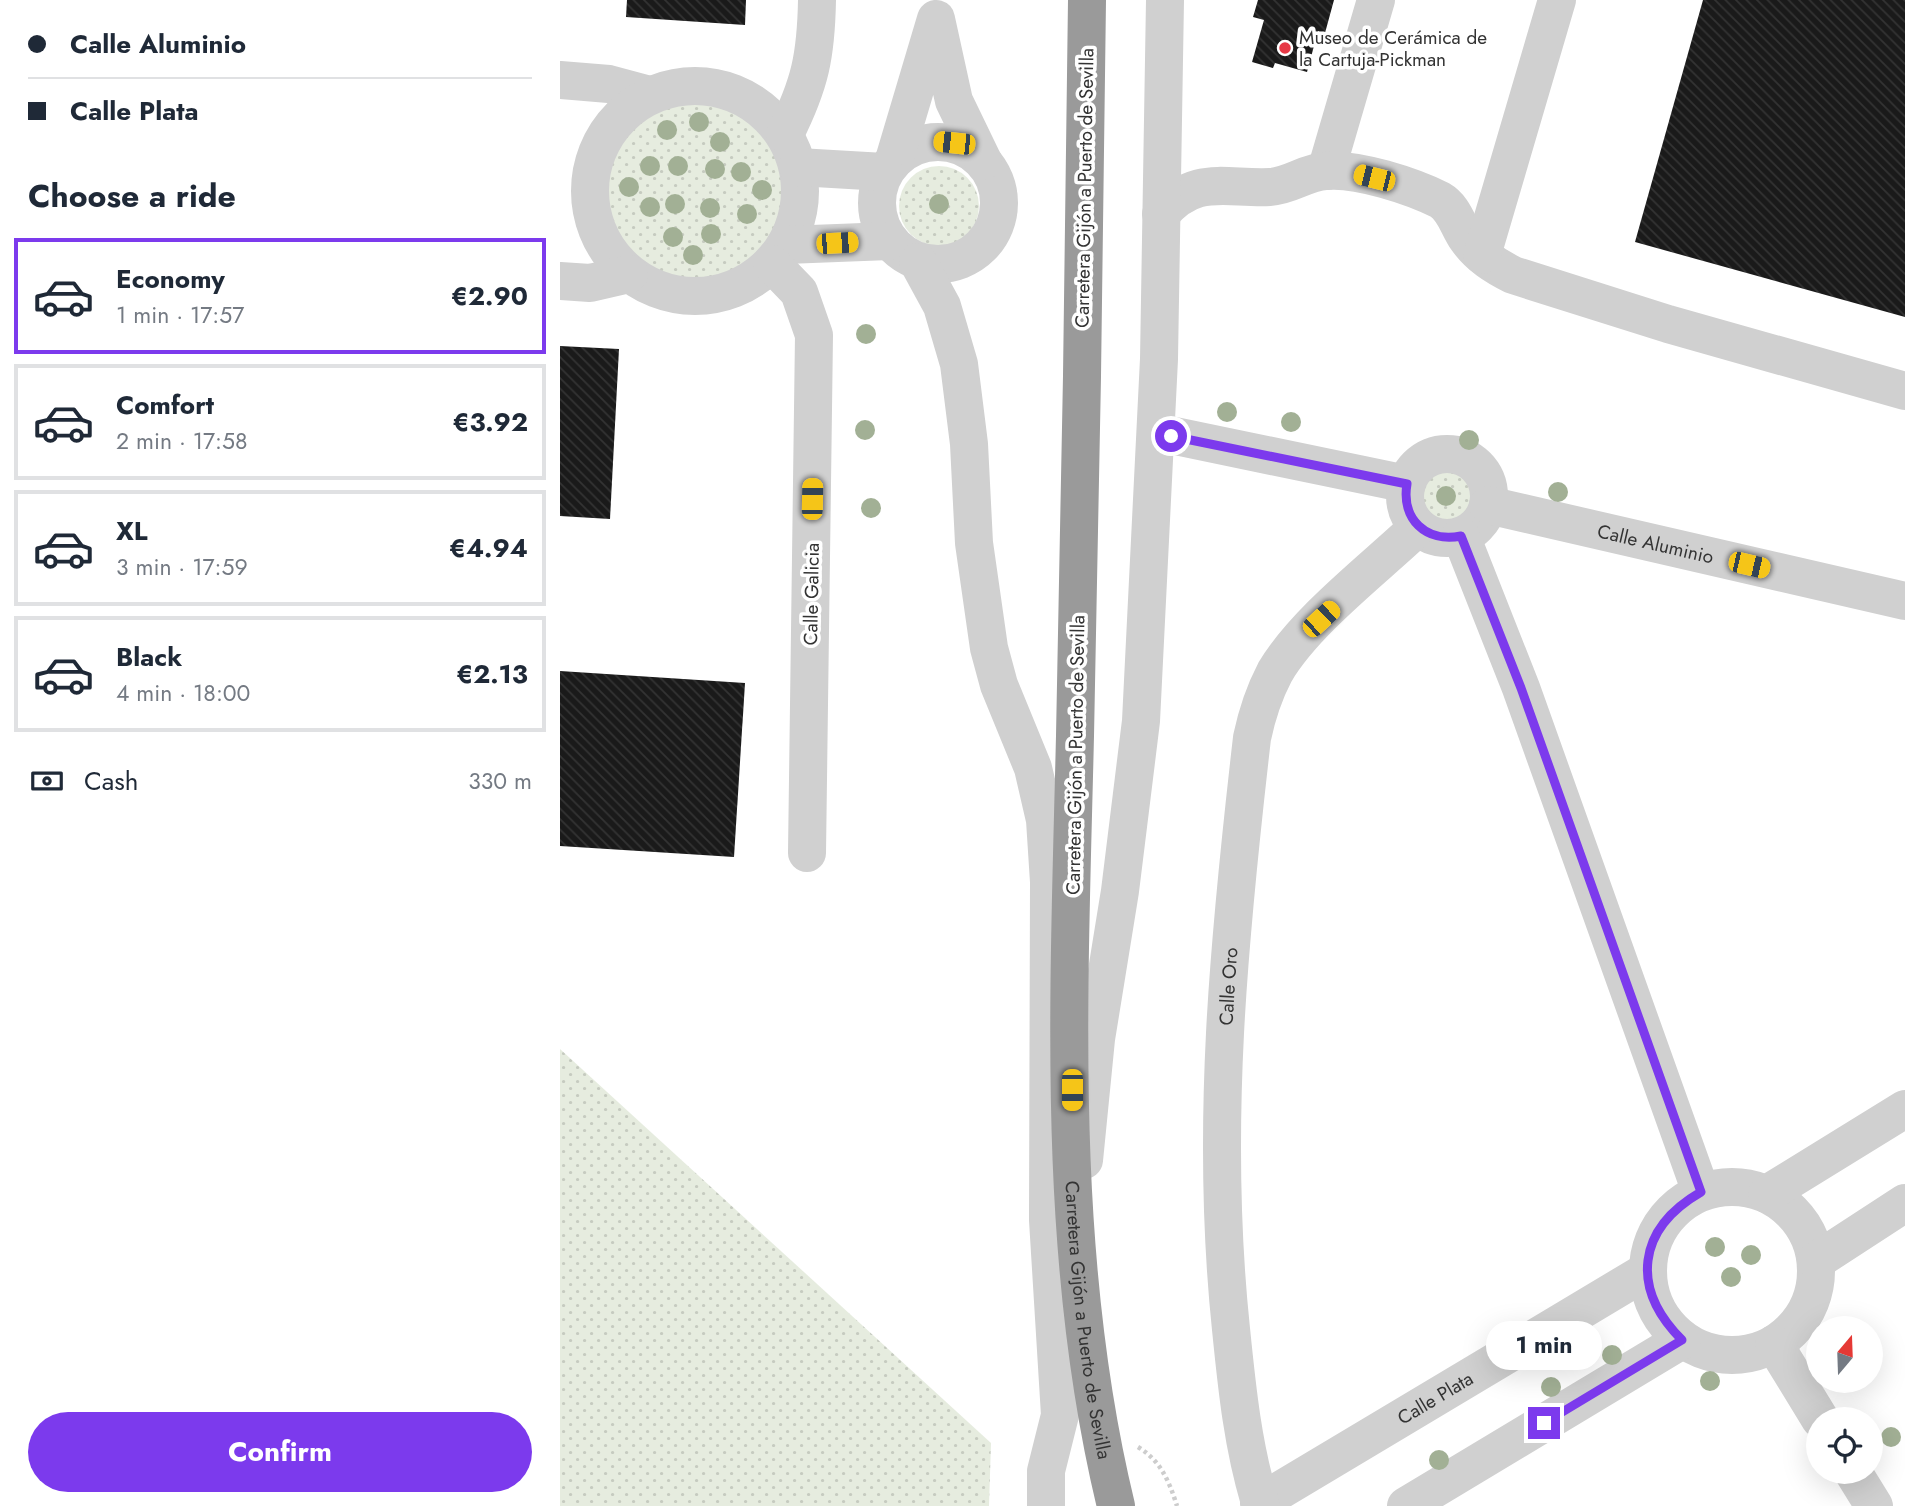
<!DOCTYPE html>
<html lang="en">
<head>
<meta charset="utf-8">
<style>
	:root { --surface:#fff; --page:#f2f2f3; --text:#1f2937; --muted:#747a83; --line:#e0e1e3; --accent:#7c3aed }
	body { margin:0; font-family:Jost,sans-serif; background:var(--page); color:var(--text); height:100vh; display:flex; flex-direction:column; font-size:26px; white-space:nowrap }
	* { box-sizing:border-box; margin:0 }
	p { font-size:23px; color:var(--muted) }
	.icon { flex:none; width:38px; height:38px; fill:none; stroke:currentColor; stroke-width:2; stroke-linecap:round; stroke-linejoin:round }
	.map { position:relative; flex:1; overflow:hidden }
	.sheet { display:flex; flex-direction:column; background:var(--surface); width:560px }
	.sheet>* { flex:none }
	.top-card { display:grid; align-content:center; height:154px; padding:0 28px; background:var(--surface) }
	.needle { width:46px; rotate:19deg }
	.tools { position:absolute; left:1246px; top:1316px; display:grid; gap:14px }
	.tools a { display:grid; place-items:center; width:77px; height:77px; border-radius:50%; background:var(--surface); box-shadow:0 7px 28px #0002; font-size:35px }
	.end { position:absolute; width:32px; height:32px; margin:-16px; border:9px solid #7c3aed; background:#fff; box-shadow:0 0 0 4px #fff }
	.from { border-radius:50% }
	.bubble { position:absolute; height:49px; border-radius:24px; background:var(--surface); box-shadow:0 7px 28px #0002; font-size:23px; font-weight:700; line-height:49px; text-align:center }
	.car { position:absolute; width:21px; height:42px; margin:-21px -10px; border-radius:9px; box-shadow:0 0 5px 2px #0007; background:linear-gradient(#f5c518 24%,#345 0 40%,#f5c518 0 76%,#345 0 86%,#f5c518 0) }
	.top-card b { display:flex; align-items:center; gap:24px; height:66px; font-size:26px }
	.top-card b+b { border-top:2px solid var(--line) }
	.top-card i { width:18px; height:18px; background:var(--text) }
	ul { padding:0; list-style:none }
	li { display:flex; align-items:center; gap:21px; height:116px; margin:0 14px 10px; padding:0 14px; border:4px solid var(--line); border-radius:0px }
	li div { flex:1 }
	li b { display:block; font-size:26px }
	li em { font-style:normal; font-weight:700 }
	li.active { border-color:var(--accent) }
	li>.icon { width:63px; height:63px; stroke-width:1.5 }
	h2 { padding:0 28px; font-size:32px; line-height:84px }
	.pay { display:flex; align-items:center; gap:18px; height:77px; padding:0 28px; font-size:26px }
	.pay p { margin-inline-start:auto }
	.primary-button { display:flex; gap:14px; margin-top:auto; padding:14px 28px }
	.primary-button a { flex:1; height:80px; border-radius:42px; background:var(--accent); color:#fff; font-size:28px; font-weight:700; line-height:80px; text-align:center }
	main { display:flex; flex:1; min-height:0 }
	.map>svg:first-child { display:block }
	.grass { fill:url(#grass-dots) }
	.building { fill:url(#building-back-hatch) }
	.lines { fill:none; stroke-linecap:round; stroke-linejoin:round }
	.path { stroke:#cdcdcd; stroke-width:4.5; stroke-dasharray:3.5 3.5; stroke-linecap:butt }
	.minor { stroke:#d0d0d0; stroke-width:38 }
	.highway { stroke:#9a9a9a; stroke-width:38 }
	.tree { fill:#a2b095 }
	.route { stroke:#7c3aed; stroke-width:9 }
	.poi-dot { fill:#e63946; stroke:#fff; stroke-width:2.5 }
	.labels { text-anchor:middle; stroke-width:7; stroke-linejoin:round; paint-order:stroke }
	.poi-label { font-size:19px; fill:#333; stroke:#fff; text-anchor:start }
	.street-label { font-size:19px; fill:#333; stroke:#fff }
</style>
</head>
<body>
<main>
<section class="sheet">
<div class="top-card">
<b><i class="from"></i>Calle Aluminio</b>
<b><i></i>Calle Plata</b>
</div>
<h2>Choose a ride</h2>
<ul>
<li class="active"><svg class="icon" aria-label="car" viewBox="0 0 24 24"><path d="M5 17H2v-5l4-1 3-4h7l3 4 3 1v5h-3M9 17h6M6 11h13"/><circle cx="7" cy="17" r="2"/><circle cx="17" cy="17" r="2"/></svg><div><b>Economy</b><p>1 min · 17:57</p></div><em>€2.90</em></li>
<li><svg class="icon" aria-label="car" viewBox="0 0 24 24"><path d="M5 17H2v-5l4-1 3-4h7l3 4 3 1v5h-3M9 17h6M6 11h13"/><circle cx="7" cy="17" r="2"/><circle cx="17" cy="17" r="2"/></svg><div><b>Comfort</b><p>2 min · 17:58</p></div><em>€3.92</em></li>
<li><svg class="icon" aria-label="car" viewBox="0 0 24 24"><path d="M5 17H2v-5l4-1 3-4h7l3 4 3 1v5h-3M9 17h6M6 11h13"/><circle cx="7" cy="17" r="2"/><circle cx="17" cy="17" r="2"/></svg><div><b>XL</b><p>3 min · 17:59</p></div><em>€4.94</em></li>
<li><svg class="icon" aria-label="car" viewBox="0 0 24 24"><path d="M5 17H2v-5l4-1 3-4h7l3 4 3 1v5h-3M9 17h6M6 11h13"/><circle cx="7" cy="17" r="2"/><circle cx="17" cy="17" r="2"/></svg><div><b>Black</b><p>4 min · 18:00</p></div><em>€2.13</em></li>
</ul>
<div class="pay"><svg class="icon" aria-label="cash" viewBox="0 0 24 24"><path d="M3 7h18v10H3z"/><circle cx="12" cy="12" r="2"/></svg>Cash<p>330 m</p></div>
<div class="primary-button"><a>Confirm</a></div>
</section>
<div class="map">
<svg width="1345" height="1506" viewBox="0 0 1345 1506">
	<defs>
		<pattern id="grass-dots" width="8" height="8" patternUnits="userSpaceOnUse" patternTransform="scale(1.75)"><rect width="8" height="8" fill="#e6ecdf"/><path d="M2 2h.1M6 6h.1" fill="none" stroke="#c6cbc0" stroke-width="1.8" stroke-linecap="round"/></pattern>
		<pattern id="building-back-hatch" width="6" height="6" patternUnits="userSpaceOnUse" patternTransform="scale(1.75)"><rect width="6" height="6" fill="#1a1a1a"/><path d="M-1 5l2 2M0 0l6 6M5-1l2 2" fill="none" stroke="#333"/></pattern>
	</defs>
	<rect width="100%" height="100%" fill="#fff"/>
	<g class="grass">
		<circle cx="135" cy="191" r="88"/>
		<circle cx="379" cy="206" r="40"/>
		<circle cx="887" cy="496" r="41"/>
		<polygon points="0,1049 431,1443 429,1506 0,1506"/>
	</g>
	<g class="building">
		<polygon points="67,0 186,0 185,25 66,17"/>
		<polygon points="698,0 774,0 765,33 758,31 747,72 715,63 713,68 692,62 704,20 693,17"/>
		<polygon points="1143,0 1345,0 1345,317 1075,242"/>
		<polygon points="0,346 59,349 50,519 0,516"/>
		<polygon points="0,671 185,683 174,857 0,846"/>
	</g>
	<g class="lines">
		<path class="path" d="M 578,1447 C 601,1461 609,1481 617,1506"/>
		<g class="minor">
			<polyline points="0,80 49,84 90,95"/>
			<circle cx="135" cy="191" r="105"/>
			<path d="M 225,134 C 250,84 256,56 257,0"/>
			<circle cx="378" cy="203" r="61"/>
			<polyline points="334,160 376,19 394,101 423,161"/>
			<polyline points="238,167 324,172"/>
			<polyline points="766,171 816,0"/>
			<path d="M 601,214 C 635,174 664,189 710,187 C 730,186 746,172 766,171 C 797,168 852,186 880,200 C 894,208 898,226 907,239 C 919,256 935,266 953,275 L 1108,324 L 1345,391"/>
			<polyline points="226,245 329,241"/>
			<polyline points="922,255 997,0"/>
			<polyline points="358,262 382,306 399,364 409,444 414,543 429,648 439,685 473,768 485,820 489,882 488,1220 500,1415 486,1471 486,1506"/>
			<polyline points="212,264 239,292 254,335 247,853"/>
			<polyline points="0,281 30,283 69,274"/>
			<polyline points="596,432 847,484"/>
			<circle cx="887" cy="496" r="42"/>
			<path id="s1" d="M 928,505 L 1345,601"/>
			<polyline points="901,536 961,688 1141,1192"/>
			<polyline points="524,1160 536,1039 560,891 581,721 599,359 605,0"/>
			<circle cx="1172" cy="1271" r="84"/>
			<polyline points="1207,1194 1345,1109"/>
			<polyline points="1256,1261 1345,1203"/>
			<polyline points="1214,1344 1260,1419"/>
			<polyline points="1293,1472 1314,1506"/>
			<path id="s2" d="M 699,1503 L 1087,1271"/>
			<path id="s3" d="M 701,1506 C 683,1448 677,1389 671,1329 C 650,1129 669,937 692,738 C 697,714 704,693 715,672 C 745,621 815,568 858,527"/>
			<polyline points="846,1506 1122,1340"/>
		</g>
		<path class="highway" id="s4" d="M 527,0 C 524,245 521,491 515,736 C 509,993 495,1255 556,1506"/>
	</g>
	<g class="tree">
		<circle cx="139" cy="122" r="10"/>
		<circle cx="107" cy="130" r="10"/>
		<circle cx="160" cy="142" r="10"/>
		<circle cx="90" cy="166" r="10"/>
		<circle cx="118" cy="166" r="10"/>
		<circle cx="155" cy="169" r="10"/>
		<circle cx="181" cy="172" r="10"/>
		<circle cx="69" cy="187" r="10"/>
		<circle cx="202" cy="190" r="10"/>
		<circle cx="115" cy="204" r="10"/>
		<circle cx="379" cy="204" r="10"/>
		<circle cx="90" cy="207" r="10"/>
		<circle cx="150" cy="208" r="10"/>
		<circle cx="187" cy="214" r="10"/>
		<circle cx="151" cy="234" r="10"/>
		<circle cx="113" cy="237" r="10"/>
		<circle cx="133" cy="255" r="10"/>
		<circle cx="306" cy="334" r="10"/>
		<circle cx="667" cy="412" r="10"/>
		<circle cx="731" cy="422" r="10"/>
		<circle cx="305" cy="430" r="10"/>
		<circle cx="909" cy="440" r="10"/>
		<circle cx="998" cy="492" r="10"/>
		<circle cx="886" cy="496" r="10"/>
		<circle cx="311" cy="508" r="10"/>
		<circle cx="1155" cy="1247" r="10"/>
		<circle cx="1191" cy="1255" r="10"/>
		<circle cx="1171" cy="1277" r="10"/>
		<circle cx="1052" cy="1355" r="10"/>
		<circle cx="1150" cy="1381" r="10"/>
		<circle cx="991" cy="1387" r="10"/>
		<circle cx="1331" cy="1437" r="10"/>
		<circle cx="879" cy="1460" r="10"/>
	</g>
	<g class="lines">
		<path class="route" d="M 611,436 L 847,484 C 841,519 866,543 901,536 L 961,688 L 1141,1192 C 1077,1229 1070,1288 1122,1340 L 984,1423"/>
	</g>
	<circle class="poi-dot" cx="725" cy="48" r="7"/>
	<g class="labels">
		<g class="poi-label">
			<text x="739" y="44">Museo de Cerámica de<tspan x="739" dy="22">la Cartuja-Pickman</tspan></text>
		</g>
		<g class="street-label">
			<text transform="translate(524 188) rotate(-89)" y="7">Carretera Gijón a Puerto de Sevilla</text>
			<text dy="7" stroke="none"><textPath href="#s1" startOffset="172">Calle Aluminio</textPath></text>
			<text transform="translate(251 594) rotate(-89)" y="7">Calle Galicia</text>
			<text transform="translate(515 755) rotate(-89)" y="7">Carretera Gijón a Puerto de Sevilla</text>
			<text dy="7" stroke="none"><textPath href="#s3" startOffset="523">Calle Oro</textPath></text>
			<text dy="7" stroke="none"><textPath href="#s4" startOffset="1321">Carretera Gijón a Puerto de Sevilla</textPath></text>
			<text dy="7" stroke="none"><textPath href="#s2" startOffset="205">Calle Plata</textPath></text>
		</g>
	</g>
</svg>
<div class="tools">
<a><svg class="needle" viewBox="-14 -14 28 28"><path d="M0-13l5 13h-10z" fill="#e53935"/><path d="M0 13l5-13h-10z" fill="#747a83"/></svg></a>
<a><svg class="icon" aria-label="locate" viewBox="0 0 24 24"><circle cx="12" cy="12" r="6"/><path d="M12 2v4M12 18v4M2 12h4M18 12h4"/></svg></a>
</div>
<i class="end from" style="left:611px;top:436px"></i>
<i class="end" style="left:984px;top:1423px"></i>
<div class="bubble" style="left:926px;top:1321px;width:116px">1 min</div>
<i class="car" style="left:394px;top:143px;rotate:276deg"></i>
<i class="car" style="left:814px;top:178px;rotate:284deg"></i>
<i class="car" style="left:277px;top:243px;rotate:87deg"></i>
<i class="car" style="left:252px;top:499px;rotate:1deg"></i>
<i class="car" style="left:1189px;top:565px;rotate:103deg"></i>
<i class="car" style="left:761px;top:619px;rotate:47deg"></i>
<i class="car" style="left:512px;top:1090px;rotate:180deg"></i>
</div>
</main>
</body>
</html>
